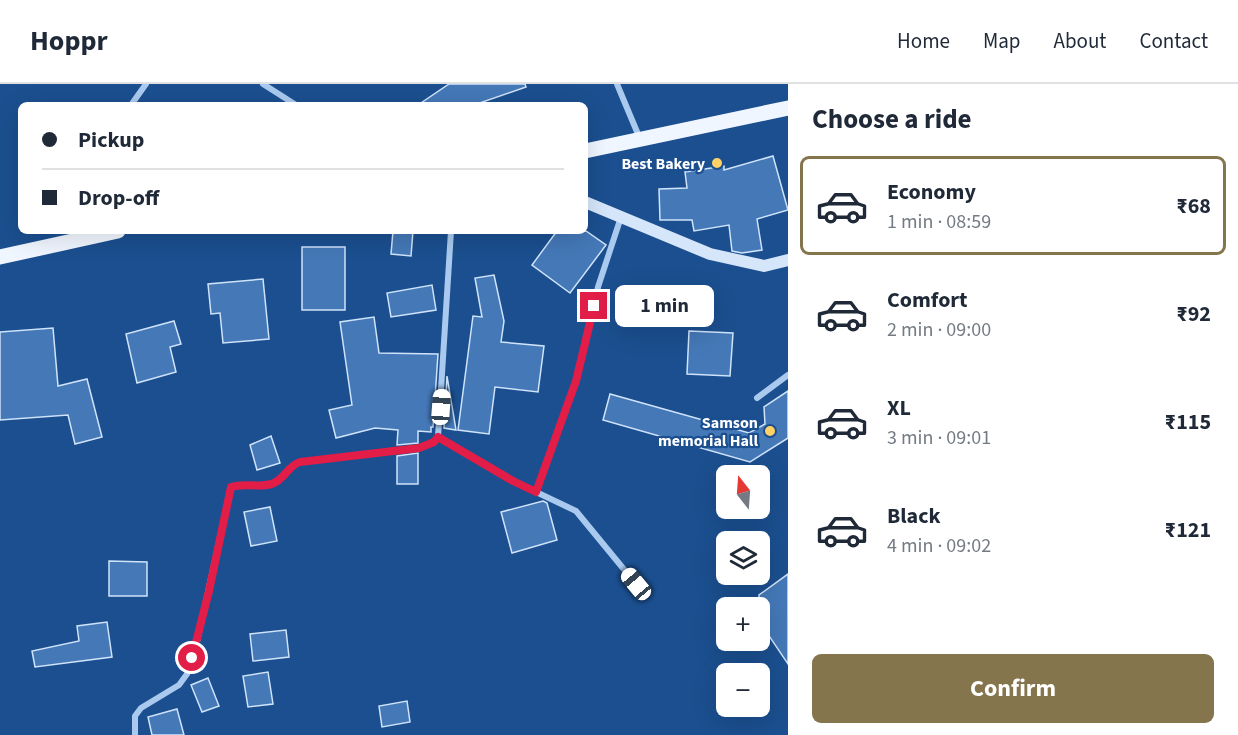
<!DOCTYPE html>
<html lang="en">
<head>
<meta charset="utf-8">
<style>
	:root { --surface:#fff; --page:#f6f6f7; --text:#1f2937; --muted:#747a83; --line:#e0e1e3; --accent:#84754c }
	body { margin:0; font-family:"Source Sans 3",sans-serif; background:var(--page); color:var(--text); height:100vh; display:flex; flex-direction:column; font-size:22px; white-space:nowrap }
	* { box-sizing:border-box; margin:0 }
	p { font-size:20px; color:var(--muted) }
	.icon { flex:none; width:33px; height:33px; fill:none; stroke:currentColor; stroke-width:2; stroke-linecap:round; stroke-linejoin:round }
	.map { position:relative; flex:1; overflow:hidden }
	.sheet { display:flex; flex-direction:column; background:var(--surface); width:450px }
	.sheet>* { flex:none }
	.top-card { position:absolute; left:18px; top:18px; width:570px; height:132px; border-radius:9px; box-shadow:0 6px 24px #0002; display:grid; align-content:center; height:132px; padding:0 24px; background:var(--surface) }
	.needle { width:39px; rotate:343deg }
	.controls { position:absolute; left:716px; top:381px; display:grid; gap:12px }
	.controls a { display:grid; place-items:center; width:54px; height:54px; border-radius:9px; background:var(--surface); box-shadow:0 6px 24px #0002; font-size:30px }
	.end { position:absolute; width:27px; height:27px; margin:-14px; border:8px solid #e11d48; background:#fff; box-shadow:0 0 0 3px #fff }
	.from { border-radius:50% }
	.bubble { position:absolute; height:42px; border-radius:9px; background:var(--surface); box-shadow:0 6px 24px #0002; font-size:20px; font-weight:700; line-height:42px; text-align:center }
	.car { position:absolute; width:18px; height:36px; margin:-18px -9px; border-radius:8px; box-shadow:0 0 4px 2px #0007; background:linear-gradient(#fff 24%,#345 0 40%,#fff 0 76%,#345 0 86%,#fff 0) }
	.top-card b { display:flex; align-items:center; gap:21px; height:57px; font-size:22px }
	.top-card b+b { border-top:2px solid var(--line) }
	.top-card i { width:15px; height:15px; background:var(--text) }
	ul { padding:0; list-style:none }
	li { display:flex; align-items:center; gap:18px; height:99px; margin:0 12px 9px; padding:0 12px; border:3px solid transparent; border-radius:9px }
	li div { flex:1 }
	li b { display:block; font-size:22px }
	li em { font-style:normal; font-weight:700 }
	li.active { border-color:var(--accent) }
	li>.icon { width:54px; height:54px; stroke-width:1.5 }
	h2 { padding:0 24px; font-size:27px; line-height:72px }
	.action { display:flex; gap:12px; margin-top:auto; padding:12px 24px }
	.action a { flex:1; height:69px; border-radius:9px; background:var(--accent); color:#fff; font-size:24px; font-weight:700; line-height:69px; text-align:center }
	header { display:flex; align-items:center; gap:36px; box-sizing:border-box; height:84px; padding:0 30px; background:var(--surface); border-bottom:2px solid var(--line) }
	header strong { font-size:28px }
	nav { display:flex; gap:33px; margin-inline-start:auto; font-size:21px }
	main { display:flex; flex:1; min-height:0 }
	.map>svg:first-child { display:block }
	.building { fill:#4478b7; stroke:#cfe3fa; stroke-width:1.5 }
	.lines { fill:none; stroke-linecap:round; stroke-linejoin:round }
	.minor { stroke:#a9c9ee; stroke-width:6 }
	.secondary { stroke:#d6e6fa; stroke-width:12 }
	.primary { stroke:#f0f6ff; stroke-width:15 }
	.route { stroke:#e11d48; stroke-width:8 }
	.poi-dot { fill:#ffd166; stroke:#1b4f8f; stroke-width:2 }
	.labels { text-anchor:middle; stroke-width:4.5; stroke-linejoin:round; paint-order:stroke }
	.poi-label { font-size:16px; font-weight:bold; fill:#fff; stroke:#1b4f8f; text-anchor:end }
</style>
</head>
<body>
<header>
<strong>Hoppr</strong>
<nav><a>Home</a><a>Map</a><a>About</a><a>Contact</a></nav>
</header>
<main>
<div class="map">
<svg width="788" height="651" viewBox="0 0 788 651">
	<rect width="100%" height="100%" fill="#1b4f8f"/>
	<g class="building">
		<polygon points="449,0 525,0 526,3 474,21 418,21"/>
		<polygon points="773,72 788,126 757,135 762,166 742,169 732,167 729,141 694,147 692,136 660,136 659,105 687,104 685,88 724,82 724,86"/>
		<polygon points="393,147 413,147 411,172 391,170"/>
		<polygon points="557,147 586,147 606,161 570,209 532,181"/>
		<rect x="302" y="163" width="43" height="63"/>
		<polygon points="494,191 504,237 501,258 544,262 538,308 495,303 489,350 458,346 473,232 482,233 475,194"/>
		<polygon points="263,195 269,255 223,259 220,229 211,230 208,200"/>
		<polygon points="432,201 436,226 391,233 387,209"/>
		<polygon points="374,233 379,269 438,270 433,343 431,343 431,348 418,347 418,359 397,361 398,346 375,344 336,354 329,326 352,321 340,238"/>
		<polygon points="174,237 181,260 170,263 176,288 137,299 126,250"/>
		<polygon points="53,244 58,302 87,295 102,353 75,360 68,331 0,336 0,248"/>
		<polygon points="689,247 733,249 730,292 687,290"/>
		<polygon points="447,292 456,346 444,344"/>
		<polygon points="788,307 788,354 750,378 603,336 610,310 749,349 765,340 764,323"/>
		<polygon points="271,352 280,379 257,386 250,361"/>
		<polygon points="418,369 418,400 397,400 397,372"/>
		<polygon points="543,417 547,419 557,456 512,469 501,428"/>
		<polygon points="270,423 277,457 251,462 244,428"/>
		<polygon points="109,477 147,478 147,512 109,512"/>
		<polygon points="788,490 788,580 759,537 759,511"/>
		<polygon points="107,538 112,573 35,583 32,567 79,557 77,542"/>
		<polygon points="286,546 289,573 253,577 250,550"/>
		<polygon points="268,588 273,620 248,623 243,592"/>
		<polygon points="208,594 219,622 202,628 191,601"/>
		<polygon points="407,617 410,638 382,643 379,622"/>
		<polygon points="177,625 184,651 152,651 148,633"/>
	</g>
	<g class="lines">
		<g class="minor">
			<polyline points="263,0 296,21"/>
			<polyline points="617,0 640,55"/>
			<polyline points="131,21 146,0"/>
			<polyline points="757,314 788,291"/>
			<polyline points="438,353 513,397 576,427 636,500"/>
			<polyline points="536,408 576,297 598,203 621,133"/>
			<path d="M 135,651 L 135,632 L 141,624 L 179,601 L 187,590 L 197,558 L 231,403 C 245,398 261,405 274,399 C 285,394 289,381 300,378 L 419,364 L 434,358 L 438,353 L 451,147"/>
		</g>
		<polyline class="secondary" points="585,118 710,170 764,182 788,176"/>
		<g class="primary">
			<polyline points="585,67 788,24"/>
			<polyline points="0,173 118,147"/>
		</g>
	</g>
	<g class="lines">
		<path class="route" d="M 192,574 L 209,507 L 231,403 C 245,398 261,405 274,399 C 285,394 289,381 300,378 L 419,364 L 434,358 L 438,353 L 513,397 L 536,408 L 576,297 L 594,222"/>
	</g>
	<g class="poi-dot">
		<circle cx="717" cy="79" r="6"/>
		<circle cx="770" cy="347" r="6"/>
	</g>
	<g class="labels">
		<g class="poi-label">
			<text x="705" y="85">Best Bakery</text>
			<text x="758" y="344">Samson<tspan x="758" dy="18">memorial Hall</tspan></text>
		</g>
	</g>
</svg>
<div class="controls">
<a><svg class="needle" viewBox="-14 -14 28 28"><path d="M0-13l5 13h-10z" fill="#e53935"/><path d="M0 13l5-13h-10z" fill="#747a83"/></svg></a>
<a><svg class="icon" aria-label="layers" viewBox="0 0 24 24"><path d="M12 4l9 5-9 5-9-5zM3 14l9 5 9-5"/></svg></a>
<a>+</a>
<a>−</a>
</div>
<i class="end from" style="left:192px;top:574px"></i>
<i class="end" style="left:594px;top:222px"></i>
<div class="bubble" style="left:615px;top:201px;width:99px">1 min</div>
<i class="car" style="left:441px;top:323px;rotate:4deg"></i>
<i class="car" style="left:636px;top:500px;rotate:320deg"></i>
<div class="top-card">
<b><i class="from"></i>Pickup</b>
<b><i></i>Drop-off</b>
</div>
</div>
<section class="sheet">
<h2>Choose a ride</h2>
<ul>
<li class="active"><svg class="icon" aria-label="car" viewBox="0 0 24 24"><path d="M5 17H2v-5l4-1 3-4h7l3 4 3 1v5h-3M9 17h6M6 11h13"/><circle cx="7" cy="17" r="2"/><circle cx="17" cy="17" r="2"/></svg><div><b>Economy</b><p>1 min · 08:59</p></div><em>₹68</em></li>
<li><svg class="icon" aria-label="car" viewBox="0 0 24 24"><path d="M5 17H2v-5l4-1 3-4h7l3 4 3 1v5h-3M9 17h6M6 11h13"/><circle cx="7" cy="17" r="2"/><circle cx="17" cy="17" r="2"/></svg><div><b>Comfort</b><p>2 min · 09:00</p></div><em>₹92</em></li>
<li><svg class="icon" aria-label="car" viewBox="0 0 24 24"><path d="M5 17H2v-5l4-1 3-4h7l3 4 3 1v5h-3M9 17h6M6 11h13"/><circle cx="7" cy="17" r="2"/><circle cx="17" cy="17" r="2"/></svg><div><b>XL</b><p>3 min · 09:01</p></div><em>₹115</em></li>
<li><svg class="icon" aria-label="car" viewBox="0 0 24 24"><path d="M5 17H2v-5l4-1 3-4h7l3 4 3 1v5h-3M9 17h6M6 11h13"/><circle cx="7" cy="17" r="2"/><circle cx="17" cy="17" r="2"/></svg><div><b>Black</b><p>4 min · 09:02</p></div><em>₹121</em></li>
</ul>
<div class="action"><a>Confirm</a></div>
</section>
</main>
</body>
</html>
